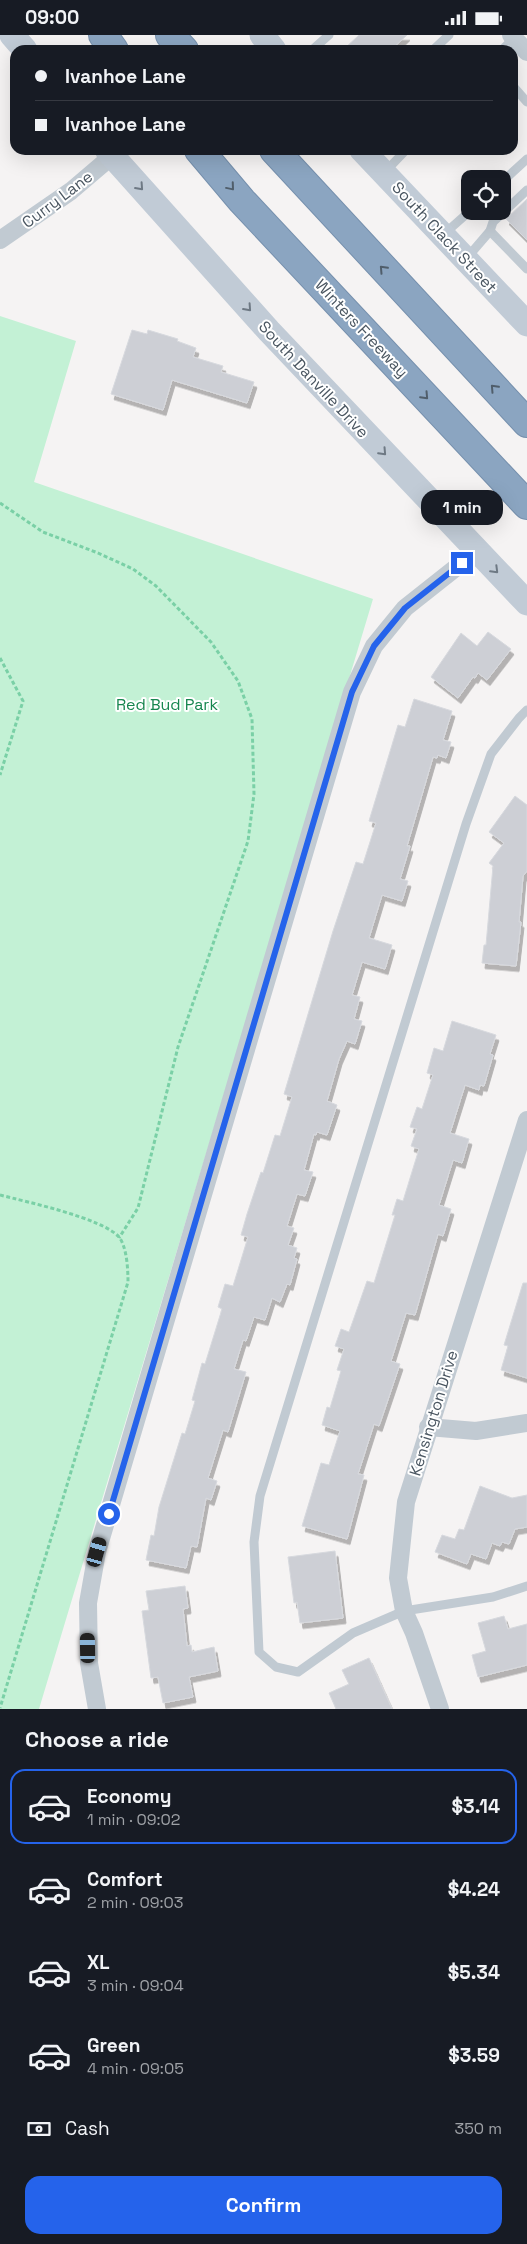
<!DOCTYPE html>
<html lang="en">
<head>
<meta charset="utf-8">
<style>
	:root { --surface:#171b24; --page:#242831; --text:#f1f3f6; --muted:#9ea1a6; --line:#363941; --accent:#2563eb }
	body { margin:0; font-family:"Space Grotesk",sans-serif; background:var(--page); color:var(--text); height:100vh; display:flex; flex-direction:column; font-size:19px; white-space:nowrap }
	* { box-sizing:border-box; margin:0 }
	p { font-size:16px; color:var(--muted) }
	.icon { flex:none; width:28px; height:28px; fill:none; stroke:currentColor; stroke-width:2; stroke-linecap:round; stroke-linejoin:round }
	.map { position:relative; height:1674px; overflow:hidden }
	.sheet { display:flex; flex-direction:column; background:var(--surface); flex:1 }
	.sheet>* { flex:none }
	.guide { position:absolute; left:10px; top:10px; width:508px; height:110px; border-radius:15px; box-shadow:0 5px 20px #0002; display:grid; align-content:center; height:110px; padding:0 25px; background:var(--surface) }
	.fabs { position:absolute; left:461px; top:135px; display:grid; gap:10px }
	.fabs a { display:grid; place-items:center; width:50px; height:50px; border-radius:10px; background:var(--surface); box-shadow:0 5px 20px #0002; font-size:25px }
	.end { position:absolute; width:22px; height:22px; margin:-11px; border:6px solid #2563eb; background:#fff; box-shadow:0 0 0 2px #fff }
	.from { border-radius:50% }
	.bubble { position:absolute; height:35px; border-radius:15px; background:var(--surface); box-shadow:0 5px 20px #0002; font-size:16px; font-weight:700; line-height:35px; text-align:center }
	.car { position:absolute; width:15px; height:30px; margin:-15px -8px; border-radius:6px; box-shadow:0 0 4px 1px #0007; background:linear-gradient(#222 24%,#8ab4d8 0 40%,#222 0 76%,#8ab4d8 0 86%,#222 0) }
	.guide b { display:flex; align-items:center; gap:18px; height:48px; font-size:19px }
	.guide b+b { border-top:1px solid var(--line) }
	.guide i { width:12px; height:12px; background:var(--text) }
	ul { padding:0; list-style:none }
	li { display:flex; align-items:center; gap:15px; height:75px; margin:0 10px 8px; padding:0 15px; border:2px solid transparent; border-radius:15px }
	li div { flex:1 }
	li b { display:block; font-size:19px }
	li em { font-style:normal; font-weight:700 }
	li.current { border-color:var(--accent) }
	li>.icon { width:45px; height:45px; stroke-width:1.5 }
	h2 { padding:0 25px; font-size:22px; line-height:60px }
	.pay { display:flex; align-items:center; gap:12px; height:55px; padding:0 25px; font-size:19px }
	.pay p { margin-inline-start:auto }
	.cta { display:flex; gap:10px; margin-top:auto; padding:10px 25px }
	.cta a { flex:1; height:58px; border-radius:15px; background:var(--accent); color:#fff; font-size:20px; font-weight:700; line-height:58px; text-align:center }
	.status { display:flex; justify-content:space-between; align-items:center; height:35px; padding:0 25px; background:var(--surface); direction:ltr }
	.status svg { height:14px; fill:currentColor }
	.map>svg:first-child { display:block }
	.green { fill:#c3f1d5 }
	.building { fill:#cdcfd5; stroke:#d7d9de; filter:url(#shadow) }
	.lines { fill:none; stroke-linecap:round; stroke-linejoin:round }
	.highway-casing { stroke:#7690ad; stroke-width:30 }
	.path { stroke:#7ad0a6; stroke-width:3; stroke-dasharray:4 2.5; stroke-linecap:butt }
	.lane { stroke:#c1cad2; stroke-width:9 }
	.street { stroke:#c1cad2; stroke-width:18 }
	.secondary { stroke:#c1cbd6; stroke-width:25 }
	.highway { stroke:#8ba5c1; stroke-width:28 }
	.oneway { stroke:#6e7984 }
	.oneway2 { stroke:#505e6b }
	.route { stroke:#2563eb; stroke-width:6 }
	.labels { text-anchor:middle; stroke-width:4; stroke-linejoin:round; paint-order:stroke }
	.street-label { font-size:16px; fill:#4a5661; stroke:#fff }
	.park-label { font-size:16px; fill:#17864f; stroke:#fff }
</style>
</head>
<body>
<div class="status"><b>09:00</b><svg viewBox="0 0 49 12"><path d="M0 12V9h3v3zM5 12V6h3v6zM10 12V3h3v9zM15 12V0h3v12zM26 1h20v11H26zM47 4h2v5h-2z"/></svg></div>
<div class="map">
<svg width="527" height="1674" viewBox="0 0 527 1674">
	<defs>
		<filter id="shadow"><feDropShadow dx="3" dy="5.5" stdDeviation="0" flood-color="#0004"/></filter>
	</defs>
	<rect width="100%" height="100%" fill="#f5f3f3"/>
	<polygon class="green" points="0,281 76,306 34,447 373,564 39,1674 0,1674"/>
	<g class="building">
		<polygon points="359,0 407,0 391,15 343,15"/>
		<polygon points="527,164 527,205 506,184"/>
		<polygon points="132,295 147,299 148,295 178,304 177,306 196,313 193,322 223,331 221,337 254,347 247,368 172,345 163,375 111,359"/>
		<polygon points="488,597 511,614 487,645 478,638 475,643 473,642 458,663 431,642 461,598 477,611"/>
		<polygon points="414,664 452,676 443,705 451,707 446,723 438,720 437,723 433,722 407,811 410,811 400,844 408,846 402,866 382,860 369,903 392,910 385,934 362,927 352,960 360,962 354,984 362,986 355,1009 347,1006 339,1024 327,1066 337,1070 327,1100 317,1097 316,1100 314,1099 304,1135 313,1137 305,1161 297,1159 287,1191 294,1193 288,1210 297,1213 294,1223 297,1224 290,1250 287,1249 280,1267 272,1263 265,1285 254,1282 246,1306 243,1305 234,1334 246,1337 228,1397 223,1395 208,1443 217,1446 211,1465 206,1463 197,1512 191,1511 186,1533 146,1525 151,1500 154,1501 159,1472 182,1398 185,1399 195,1366 192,1365 202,1328 205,1329 222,1274 218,1272 225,1249 233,1251 248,1202 241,1200 247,1179 261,1137 263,1138 275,1100 280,1101 292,1062 284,1059 333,896 356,827 363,829 376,788 369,786 398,690 405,692"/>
		<polygon points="515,761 527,770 527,836 523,841 519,887 521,887 516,931 482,928 484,910 486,910 493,831 489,828 504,808 489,797"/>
		<polygon points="452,986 496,1000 490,1019 493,1020 484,1051 480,1050 479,1055 465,1050 450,1098 469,1104 462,1128 453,1125 439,1170 451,1174 443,1201 438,1199 415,1280 406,1278 391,1326 400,1329 379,1391 374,1389 358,1439 364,1440 347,1504 302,1491 321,1428 329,1430 340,1396 322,1390 327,1372 330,1373 341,1336 337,1335 344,1314 335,1311 341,1294 349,1297 367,1246 374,1248 395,1180 392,1180 397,1164 403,1166 419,1114 411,1111 417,1094 410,1092 417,1072 422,1074 433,1040 427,1038 434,1013 443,1016"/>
		<polygon points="523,1248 527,1248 527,1343 501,1335 508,1311 504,1310"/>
		<polygon points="480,1451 512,1463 527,1460 527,1492 515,1494 509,1509 502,1507 500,1511 492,1508 486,1524 471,1519 467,1529 435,1517 442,1500 455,1504 459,1494 464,1495"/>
		<polygon points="335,1516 343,1583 300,1588 297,1567 294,1568 288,1522"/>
		<polygon points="185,1551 188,1573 183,1574 187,1611 191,1610 192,1617 214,1612 218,1636 189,1642 193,1662 163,1668 158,1642 151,1643 142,1576 149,1575 146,1556"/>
		<polygon points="504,1581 508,1594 527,1589 527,1630 478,1642 472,1620 486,1616 478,1588"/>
		<polygon points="369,1623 392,1674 336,1674 329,1658 349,1649 342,1635"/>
	</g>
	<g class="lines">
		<defs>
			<g id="highway">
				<polyline points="103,0 114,15"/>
				<polyline points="170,0 184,15"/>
				<polyline points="199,115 242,166 527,470"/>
				<polyline points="274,115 527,388"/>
			</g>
		</defs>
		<use href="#highway" class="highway-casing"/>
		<g class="path">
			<polyline points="0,468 43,497 98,518 133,534 156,551 211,607 238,646 252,684 254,759 248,806 178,1012 138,1173 119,1203"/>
			<polyline points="0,623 23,666 0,740"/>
			<path d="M 0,1160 C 27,1167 102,1183 119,1202 C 127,1212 128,1235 128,1247 L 0,1673"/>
		</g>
		<g class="lane">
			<polyline points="312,15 329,0"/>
			<polyline points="433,15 449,0"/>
			<polyline points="502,15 514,3"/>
			<polyline points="512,50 527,67"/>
			<polyline points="384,138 406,115"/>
			<polyline points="502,147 527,124"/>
			<polyline points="490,196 493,187 527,155"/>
			<polyline points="444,199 470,176"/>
			<polyline points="466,224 490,196 527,234"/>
			<polyline points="527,675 519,683 491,719 466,789 260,1461 254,1507 259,1617 276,1632 298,1637 353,1598 404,1576 493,1562 527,1551"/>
		</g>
		<g class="street">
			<polyline points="511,0 527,17"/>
			<polyline points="0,205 71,156 112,121"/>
			<polyline points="428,1392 476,1396 527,1388"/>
			<polyline points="97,1674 89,1628 88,1568 97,1517 352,657 374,611 405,573 477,516"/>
			<polyline points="440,1674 414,1598 404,1576 398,1543 406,1467 527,1085"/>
		</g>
		<g class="secondary">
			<polyline points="12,0 25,15"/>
			<polyline points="262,0 274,15"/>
			<polyline points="107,115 269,296 527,568"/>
			<polyline points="362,115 527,289"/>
		</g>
		<use href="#highway" class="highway"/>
	</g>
	<defs><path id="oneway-chevron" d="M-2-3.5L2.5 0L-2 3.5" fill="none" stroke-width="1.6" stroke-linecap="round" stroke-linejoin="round" transform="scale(1.25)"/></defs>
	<g class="oneway">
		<use href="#oneway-chevron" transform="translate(140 152) rotate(48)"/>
		<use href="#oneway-chevron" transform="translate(248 273) rotate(48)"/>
		<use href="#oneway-chevron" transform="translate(383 417) rotate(47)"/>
		<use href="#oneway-chevron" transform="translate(495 535) rotate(45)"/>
	</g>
	<g class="oneway2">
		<use href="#oneway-chevron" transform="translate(231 152) rotate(50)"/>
		<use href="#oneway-chevron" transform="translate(383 234) rotate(-133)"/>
		<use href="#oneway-chevron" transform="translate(494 353) rotate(-133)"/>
		<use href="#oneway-chevron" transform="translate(425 361) rotate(47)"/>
	</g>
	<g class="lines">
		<polyline class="route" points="109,1479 352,657 374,611 405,573 462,528"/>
	</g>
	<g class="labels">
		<g class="street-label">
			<text transform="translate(57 164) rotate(-37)" y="6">Curry Lane</text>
			<text transform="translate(445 202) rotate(47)" y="6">South Clack Street</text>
			<text transform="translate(362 293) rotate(47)" y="6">Winters Freeway</text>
			<text transform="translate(314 344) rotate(47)" y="6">South Danville Drive</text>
			<text transform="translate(433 1378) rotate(-73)" y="6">Kensington Drive</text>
		</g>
		<g class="park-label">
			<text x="167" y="675">Red Bud Park</text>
		</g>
	</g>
</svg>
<div class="fabs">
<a><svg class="icon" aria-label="locate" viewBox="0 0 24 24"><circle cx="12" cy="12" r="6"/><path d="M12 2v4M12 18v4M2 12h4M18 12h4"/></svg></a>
</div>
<i class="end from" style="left:109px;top:1479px"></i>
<i class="end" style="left:462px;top:528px"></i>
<div class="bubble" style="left:421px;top:455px;width:82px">1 min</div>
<i class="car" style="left:97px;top:1517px;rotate:16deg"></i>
<i class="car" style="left:88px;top:1613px;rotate:359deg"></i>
<div class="guide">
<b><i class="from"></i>Ivanhoe Lane</b>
<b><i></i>Ivanhoe Lane</b>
</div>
</div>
<section class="sheet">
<h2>Choose a ride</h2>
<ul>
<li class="current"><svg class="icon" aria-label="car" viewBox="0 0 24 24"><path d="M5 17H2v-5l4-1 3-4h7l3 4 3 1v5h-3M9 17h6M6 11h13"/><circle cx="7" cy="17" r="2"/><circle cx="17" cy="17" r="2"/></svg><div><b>Economy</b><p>1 min · 09:02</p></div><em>$3.14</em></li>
<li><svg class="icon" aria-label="car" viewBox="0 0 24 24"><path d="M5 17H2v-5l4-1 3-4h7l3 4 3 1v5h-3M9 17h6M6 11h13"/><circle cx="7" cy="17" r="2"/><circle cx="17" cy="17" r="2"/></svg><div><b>Comfort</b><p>2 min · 09:03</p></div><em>$4.24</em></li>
<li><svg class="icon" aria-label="car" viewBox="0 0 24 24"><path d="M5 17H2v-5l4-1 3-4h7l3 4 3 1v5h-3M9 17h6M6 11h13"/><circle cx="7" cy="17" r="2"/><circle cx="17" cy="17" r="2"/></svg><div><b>XL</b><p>3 min · 09:04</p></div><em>$5.34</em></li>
<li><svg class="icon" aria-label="car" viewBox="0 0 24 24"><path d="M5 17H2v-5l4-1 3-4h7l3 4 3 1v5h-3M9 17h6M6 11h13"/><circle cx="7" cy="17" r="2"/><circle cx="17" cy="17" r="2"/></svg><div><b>Green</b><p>4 min · 09:05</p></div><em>$3.59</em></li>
</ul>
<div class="pay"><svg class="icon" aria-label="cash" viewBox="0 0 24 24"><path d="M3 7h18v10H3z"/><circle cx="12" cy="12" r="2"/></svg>Cash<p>350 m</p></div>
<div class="cta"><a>Confirm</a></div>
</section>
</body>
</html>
